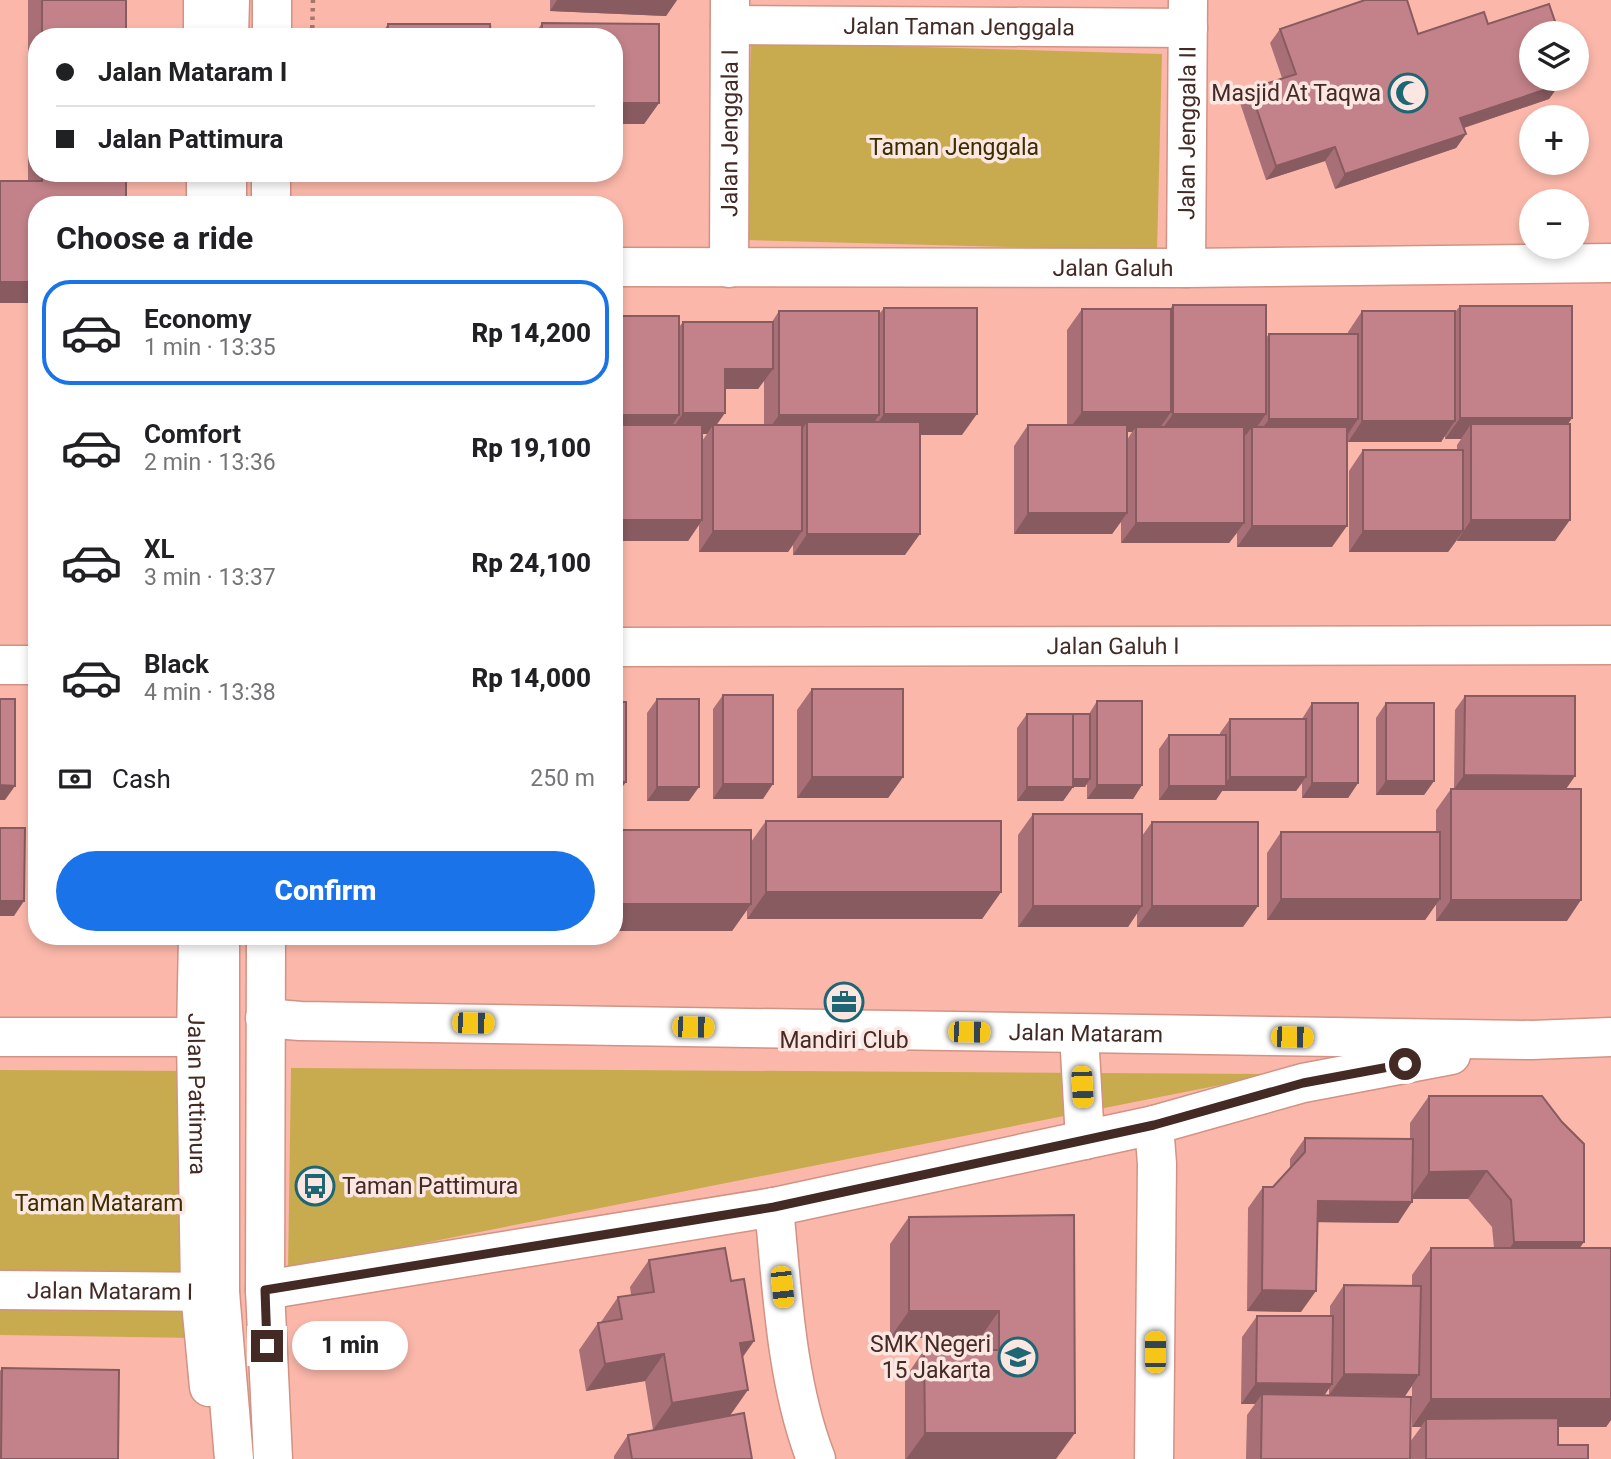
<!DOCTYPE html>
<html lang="en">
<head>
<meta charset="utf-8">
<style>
	:root { --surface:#fff; --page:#f6f6f6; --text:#202124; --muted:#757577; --line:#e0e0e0; --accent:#1a73e8 }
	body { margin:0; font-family:Roboto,sans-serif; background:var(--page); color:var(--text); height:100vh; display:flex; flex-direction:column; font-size:26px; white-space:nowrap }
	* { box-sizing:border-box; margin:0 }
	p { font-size:23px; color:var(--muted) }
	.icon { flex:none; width:38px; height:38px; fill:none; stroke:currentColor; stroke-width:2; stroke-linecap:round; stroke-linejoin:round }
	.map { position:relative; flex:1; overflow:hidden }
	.drawer { position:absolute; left:28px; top:196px; width:595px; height:749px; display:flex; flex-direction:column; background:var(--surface); border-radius:28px; box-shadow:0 4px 10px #0003 }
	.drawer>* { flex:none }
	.banner { position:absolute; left:28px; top:28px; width:595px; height:154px; border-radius:28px; box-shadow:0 4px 10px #0003; display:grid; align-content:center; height:154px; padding:0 28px; background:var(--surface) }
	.buttons { position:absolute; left:1519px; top:21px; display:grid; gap:14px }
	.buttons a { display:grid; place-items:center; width:70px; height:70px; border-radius:50%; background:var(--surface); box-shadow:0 4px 10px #0003; font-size:35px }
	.end { position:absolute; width:32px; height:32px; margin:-16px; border:9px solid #442a25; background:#fff; box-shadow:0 0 0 4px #fff }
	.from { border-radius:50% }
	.bubble { position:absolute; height:49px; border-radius:24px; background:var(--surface); box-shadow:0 4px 10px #0003; font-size:23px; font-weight:800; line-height:49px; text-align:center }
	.car { position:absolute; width:21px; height:42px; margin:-21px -10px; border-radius:9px; box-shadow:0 0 5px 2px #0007; background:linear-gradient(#f5c518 24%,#345 0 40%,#f5c518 0 76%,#345 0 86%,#f5c518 0) }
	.banner b { display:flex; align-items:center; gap:24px; height:66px; font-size:26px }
	.banner b+b { border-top:2px solid var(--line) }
	.banner i { width:18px; height:18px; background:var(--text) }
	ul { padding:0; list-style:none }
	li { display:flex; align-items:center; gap:21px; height:105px; margin:0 14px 10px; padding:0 14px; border:4px solid transparent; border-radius:28px }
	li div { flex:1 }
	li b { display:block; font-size:26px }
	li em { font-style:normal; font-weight:800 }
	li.on { border-color:var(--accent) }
	li>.icon { width:63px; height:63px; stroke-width:1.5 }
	h2 { padding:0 28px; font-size:32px; line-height:84px }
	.pay { display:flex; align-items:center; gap:18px; height:77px; padding:0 28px; font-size:26px }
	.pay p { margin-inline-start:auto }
	.primary-button { display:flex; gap:14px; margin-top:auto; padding:14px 28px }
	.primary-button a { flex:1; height:80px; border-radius:42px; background:var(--accent); color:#fff; font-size:28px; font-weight:800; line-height:80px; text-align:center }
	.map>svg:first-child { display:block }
	.park { fill:#c8ab4f }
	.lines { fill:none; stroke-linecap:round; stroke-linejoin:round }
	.minor-casing { stroke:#d29284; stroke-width:41 }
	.primary-casing { stroke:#d29284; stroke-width:41 }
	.path { stroke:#a6766c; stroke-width:4.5; stroke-dasharray:3.5 5; stroke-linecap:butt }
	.minor { stroke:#fff; stroke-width:38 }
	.primary { stroke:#fff; stroke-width:38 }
	.wall { fill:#a87076; fill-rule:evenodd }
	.shaded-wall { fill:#885b60 }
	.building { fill:#c38289; stroke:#885b60; stroke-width:2 }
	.route { stroke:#442a25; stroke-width:9 }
	.labels { text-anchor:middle; stroke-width:7; stroke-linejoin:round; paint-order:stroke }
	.street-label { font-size:23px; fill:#442a25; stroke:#fbe6e1 }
	.poi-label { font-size:23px; fill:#442a25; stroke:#fbe6e1; text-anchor:end }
	.park-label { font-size:23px; fill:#3b2e00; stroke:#fbe6e1 }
</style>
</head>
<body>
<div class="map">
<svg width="1611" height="1459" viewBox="0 0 1611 1459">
	<rect width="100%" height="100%" fill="#fbb8aa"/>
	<g class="park">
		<polygon points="751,42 1162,54 1157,251 745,240"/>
		<polygon points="291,1068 1276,1074 288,1270"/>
		<polygon points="0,1070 198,1071 196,1338 0,1335"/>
	</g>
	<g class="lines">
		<defs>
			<g id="minor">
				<polyline points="203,0 203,37"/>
				<path id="s1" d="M 730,25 L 1188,28"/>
				<polyline points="206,173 206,205"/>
				<path id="s2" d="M 614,267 L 1186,268 L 1611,263"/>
				<path id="s3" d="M 729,268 L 730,0"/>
				<path id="s4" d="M 1186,268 L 1188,0"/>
				<path id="s5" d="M 614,647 L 1611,645"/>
				<polyline points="0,665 37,665"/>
				<path id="s6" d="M 198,936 L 196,1037 L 200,1292 L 209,1387"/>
				<path id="s7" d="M 265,1018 L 300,1021 L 1532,1040 L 1611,1037"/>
				<polyline points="1079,1034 1085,1140"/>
				<polyline points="0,1037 219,1037"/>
				<path d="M 774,1207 C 782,1289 786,1382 816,1459"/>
				<path id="s8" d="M 0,1290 L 220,1292"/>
				<polyline points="265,1290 774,1207 1154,1125 1303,1083 1451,1055"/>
				<polyline points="1154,1459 1157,1164 1154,1125"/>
			</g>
			<g id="primary">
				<polyline points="229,37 230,0"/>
				<polyline points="272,37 272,0"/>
				<polyline points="227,205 227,173"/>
				<polyline points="271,205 271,173"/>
				<polyline points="220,936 220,1292 234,1459"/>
				<polyline points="266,936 265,1290 273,1459"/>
			</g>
		</defs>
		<use href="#minor" class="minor-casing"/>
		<use href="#primary" class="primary-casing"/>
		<polyline class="path" points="312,37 313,0"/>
		<use href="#minor" class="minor"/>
		<use href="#primary" class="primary"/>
	</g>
	<g class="wall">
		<polygon points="28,0 126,0 126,37 37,37 37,173 126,173 37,303 0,303 28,181"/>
		<polygon points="550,0 677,0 666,16 550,11"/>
		<polygon points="542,23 659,24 659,103 644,124 614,124 614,37 533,37"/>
		<polygon points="388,24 491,37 379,37"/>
		<polygon points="1488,24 1531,33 1559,85 1549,99 1464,128 1466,134 1456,148 1335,189 1325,161 1266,180 1240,103 1250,89 1282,78 1270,43 1280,29 1418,34"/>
		<path d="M 1173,305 L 1266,338 L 1269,334 L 1348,334 L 1348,332 L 1362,311 L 1455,312 L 1460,306 L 1572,418 L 1568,424 L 1555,541 L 1457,541 L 1457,540 L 1448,552 L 1349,552 L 1349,471 L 1363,450 L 1457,450 L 1457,445 L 1461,439 L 1445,439 L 1445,435 L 1441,442 L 1348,442 L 1348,435 L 1332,547 L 1237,547 L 1237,533 L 1229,543 L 1121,543 L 1121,522 L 1112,534 L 1014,534 L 1014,446 L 1028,425 L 1067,425 L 1067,330 L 1082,309 L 1170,309 ZM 1127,432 L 1132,432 L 1127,440 Z"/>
		<path d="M 884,308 L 962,435 L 920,435 L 905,555 L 793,555 L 793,545 L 788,552 L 699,552 L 699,525 L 688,541 L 614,541 L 679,327 L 683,322 L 772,322 L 779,311 L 879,314 ZM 764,380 L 764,425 L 716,425 L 725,389 L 758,389 ZM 702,434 L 707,434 L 702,441 Z"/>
		<polygon points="812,689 903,777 888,798 797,798 797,710"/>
		<polygon points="723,695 763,799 713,799 713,709"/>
		<polygon points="1465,696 1575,776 1566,789 1567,921 1436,921 1436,904 1425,920 1267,920 1267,853 1281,832 1436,832 1436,810 1451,789 1454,789 1455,710"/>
		<polygon points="657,699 689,801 647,801 647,713"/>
		<polygon points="1097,701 1142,785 1133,799 1087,799 1087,783 1085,787 1073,787 1063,801 1017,801 1017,728 1027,714 1089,714"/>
		<polygon points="37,702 37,815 32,816 30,711"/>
		<polygon points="1312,703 1358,783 1348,798 1302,798 1302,783 1296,791 1222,791 1216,800 1159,800 1159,749 1169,735 1220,735 1220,733 1230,719 1302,719"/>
		<polygon points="1386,703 1434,781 1424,795 1376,795 1376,718"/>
		<polygon points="1033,814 1142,836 1152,822 1243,927 1137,927 1137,913 1128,927 1018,927 1018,835"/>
		<polygon points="766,821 1001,892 982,919 747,919 747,910 732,931 614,931 751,842"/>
		<path d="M 1429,1096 L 1581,1248 L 1611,1248 L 1611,1420 L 1606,1427 L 1558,1427 L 1558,1445 L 1588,1459 L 1246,1459 L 1247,1415 L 1255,1404 L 1241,1404 L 1242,1337 L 1257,1316 L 1330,1316 L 1330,1306 L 1344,1285 L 1412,1286 L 1412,1275 L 1431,1248 L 1494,1248 L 1492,1227 L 1468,1199 L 1412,1199 L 1398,1223 L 1317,1222 L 1301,1312 L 1247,1311 L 1248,1208 L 1263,1187 L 1273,1187 L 1290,1168 L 1290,1159 L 1305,1138 L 1410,1139 L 1410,1123 ZM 1412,1386 L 1412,1427 L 1421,1427 L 1410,1442 L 1324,1395 L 1329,1388 L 1329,1395 L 1405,1396 Z"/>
		<polygon points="1074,1215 1056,1459 905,1459 905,1378 924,1350 980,1350 980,1338 890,1338 890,1244 909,1217"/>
		<polygon points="649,1260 731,1281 754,1341 743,1357 730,1416 752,1459 614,1459 614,1456 628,1435 653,1430 645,1381 586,1391 579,1350 598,1323 601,1322 618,1297 631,1295 630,1287"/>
		<polygon points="2,1368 118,1459 0,1459 0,1371"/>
	</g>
	<g class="shaded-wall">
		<polygon points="557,0 677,0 666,16 550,11"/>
		<polygon points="1559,85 1549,99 1451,132 1460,118"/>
		<polygon points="614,103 659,103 644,124 614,124"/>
		<polygon points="1466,134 1456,148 1335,189 1345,174"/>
		<polygon points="1335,147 1325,161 1266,180 1276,166"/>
		<rect x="0" y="282" width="37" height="21"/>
		<polygon points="725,369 773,369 758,389 710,389"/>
		<polygon points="1082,412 1171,412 1157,432 1136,427 1132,432 1067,432"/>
		<polygon points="683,413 725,413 713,430 713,425 707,434 669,434"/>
		<polygon points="884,414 977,414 962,435 869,435"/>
		<polygon points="1173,414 1266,414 1252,434 1252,427 1246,435 1158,435"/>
		<polygon points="614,415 679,415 665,436 614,436"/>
		<polygon points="779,415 879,415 865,436 807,422 798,436 764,436"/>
		<polygon points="1460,418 1572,418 1557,439 1471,424 1461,439 1445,439"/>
		<polygon points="1269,419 1358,419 1344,440 1254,440"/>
		<polygon points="1362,421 1455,421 1441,442 1348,442"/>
		<polygon points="1028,513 1127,513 1112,534 1014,534"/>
		<polygon points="614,520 702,520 688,541 614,541"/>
		<polygon points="1471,520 1570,520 1555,541 1457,541"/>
		<polygon points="1136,523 1244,523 1229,543 1121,543"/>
		<polygon points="1252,526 1347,526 1332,547 1237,547"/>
		<polygon points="713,531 802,531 788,552 699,552"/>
		<polygon points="1363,531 1463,531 1448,552 1349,552"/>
		<polygon points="807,534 920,534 905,555 793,555"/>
		<polygon points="1464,775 1575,776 1565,790 1454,789"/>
		<polygon points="812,777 903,777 888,798 797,798"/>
		<polygon points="1230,777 1306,777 1296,791 1222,791 1216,800 1159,800 1169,786 1223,786"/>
		<polygon points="1072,779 1090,779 1085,787 1073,787 1063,801 1017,801 1027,787"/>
		<polygon points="1386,781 1434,781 1424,795 1376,795"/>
		<polygon points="614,782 626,782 614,798"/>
		<polygon points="1312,783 1358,783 1348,798 1302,798"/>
		<polygon points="723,784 773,784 763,799 713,799"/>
		<polygon points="0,785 15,786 5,800 0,800"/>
		<polygon points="1097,785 1142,785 1133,799 1087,799"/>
		<polygon points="657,787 699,787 689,801 647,801"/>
		<polygon points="37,809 37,815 32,816"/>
		<polygon points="766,892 1001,892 982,919 747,919"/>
		<polygon points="1281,899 1440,899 1425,920 1267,920"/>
		<polygon points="1451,900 1581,900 1567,921 1436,921"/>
		<polygon points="0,901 24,901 14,916 0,916"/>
		<polygon points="614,904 751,904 732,931 614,931"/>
		<polygon points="1033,906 1142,906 1128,927 1018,927"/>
		<polygon points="1152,906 1258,906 1243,927 1137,927"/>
		<polygon points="1487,1171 1468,1199 1410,1199 1429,1172"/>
		<polygon points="1318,1201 1412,1202 1398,1223 1303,1222"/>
		<polygon points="1514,1242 1584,1242 1565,1269 1495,1269"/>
		<polygon points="1262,1290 1316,1291 1301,1312 1247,1311"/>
		<polygon points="909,1311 999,1311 980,1338 890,1338"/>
		<polygon points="754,1341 734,1368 740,1343"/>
		<polygon points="664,1354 645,1381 586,1391 605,1364"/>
		<polygon points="1344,1374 1419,1375 1405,1396 1329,1395"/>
		<polygon points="1256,1383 1332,1384 1318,1405 1262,1394 1255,1404 1241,1404"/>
		<polygon points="748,1390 729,1417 653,1430 672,1403"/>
		<polygon points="1431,1399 1611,1399 1611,1420 1606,1427 1426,1427 1426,1419 1421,1427 1412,1427"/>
		<polygon points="925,1433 1075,1433 1056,1459 906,1459"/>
	</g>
	<g class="building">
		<rect x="42" y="0" width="84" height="37"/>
		<polygon points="1365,0 1407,0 1418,34 1484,12 1488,24 1549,4 1559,33 1531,33 1531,79 1557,79 1559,85 1460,118 1466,134 1345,174 1335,147 1276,166 1250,89 1296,74 1280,29"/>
		<polygon points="542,23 659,24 659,103 614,103 614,37 542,37"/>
		<polygon points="388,24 490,24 491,37 388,37"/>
		<polygon points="42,173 126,173 126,205 37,205 37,282 0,282 0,181 42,181"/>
		<rect x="1173" y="305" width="93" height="109"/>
		<rect x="1460" y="306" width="112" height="112"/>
		<rect x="884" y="308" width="93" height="106"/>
		<rect x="1082" y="309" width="89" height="103"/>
		<rect x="779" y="311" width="100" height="104"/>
		<rect x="1362" y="311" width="93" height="110"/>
		<rect x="614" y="316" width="65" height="99"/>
		<polygon points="683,322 773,322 773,369 725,369 725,413 683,413"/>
		<rect x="1269" y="334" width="89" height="85"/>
		<rect x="807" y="422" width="113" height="112"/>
		<rect x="1471" y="424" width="99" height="96"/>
		<rect x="614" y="425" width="88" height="95"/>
		<rect x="713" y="425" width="89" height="106"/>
		<rect x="1028" y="425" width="99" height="88"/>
		<rect x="1136" y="427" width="108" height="96"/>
		<rect x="1252" y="427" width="95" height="99"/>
		<rect x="1363" y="450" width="100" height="81"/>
		<rect x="812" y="689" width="91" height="88"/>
		<rect x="723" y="695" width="50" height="89"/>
		<polygon points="1465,696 1575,696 1575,776 1464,775"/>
		<polygon points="0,699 15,699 15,786 0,785"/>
		<rect x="657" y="699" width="42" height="88"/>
		<rect x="1097" y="701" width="45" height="84"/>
		<rect x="614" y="702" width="12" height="80"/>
		<rect x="1312" y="703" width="46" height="80"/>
		<rect x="1386" y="703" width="48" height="78"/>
		<rect x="1027" y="714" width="46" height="73"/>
		<polygon points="1072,714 1090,714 1090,779 1073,779 1073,714"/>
		<rect x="1230" y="719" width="76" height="58"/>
		<rect x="1169" y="735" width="57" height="51"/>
		<rect x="1451" y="789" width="130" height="111"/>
		<rect x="1033" y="814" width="109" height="92"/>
		<rect x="766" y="821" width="235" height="71"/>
		<rect x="1152" y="822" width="106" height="84"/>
		<polygon points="0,828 25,828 24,901 0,901"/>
		<rect x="614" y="830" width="137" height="74"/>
		<rect x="1281" y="832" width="159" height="67"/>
		<polygon points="1429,1096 1542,1096 1562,1122 1584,1144 1584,1242 1514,1242 1511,1200 1487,1171 1429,1172"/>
		<polygon points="1305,1138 1413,1139 1412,1202 1318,1201 1316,1291 1262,1290 1263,1187 1273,1187 1305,1152"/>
		<polygon points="1074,1215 1075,1433 925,1433 924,1350 999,1350 999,1311 909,1311 909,1217"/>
		<polygon points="725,1248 731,1281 744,1279 754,1341 740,1343 748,1390 672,1403 664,1354 605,1364 598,1323 622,1319 618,1297 654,1292 649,1260"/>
		<rect x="1431" y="1248" width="180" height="151"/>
		<polygon points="1344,1285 1421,1286 1419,1375 1344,1374"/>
		<polygon points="1257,1316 1333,1316 1332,1384 1256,1383"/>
		<polygon points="2,1368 119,1370 118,1459 1,1459"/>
		<polygon points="1262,1394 1411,1397 1410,1459 1261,1459"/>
		<polygon points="744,1413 752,1459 632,1459 628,1435"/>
		<polygon points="1558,1418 1558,1445 1588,1445 1588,1459 1426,1459 1426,1419"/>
	</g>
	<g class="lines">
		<polyline class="route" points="267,1346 265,1290 774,1207 1154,1125 1303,1083 1405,1064"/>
	</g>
	<defs>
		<symbol id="mosque-ring" viewBox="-11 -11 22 22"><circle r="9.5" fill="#fbe6e1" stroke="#1d6673" stroke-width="1.5"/><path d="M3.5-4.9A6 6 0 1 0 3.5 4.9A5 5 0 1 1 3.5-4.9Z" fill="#1d6673"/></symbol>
		<symbol id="office-ring" viewBox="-11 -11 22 22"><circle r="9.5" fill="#fbe6e1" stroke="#1d6673" stroke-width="1.5"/><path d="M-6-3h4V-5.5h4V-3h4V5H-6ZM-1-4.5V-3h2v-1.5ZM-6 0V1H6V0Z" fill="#1d6673"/></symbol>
		<symbol id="bus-ring" viewBox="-11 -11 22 22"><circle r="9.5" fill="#fbe6e1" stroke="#1d6673" stroke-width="1.5"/><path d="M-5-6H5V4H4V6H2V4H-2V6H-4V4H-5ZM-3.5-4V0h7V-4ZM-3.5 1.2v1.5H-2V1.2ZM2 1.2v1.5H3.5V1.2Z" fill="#1d6673"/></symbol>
		<symbol id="school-ring" viewBox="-11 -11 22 22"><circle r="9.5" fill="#fbe6e1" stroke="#1d6673" stroke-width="1.5"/><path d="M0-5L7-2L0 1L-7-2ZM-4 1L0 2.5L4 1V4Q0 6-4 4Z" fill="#1d6673"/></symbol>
	</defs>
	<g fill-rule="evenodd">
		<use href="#mosque-ring" x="1386" y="71" width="44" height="44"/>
		<use href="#office-ring" x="822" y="980" width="44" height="44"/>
		<use href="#bus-ring" x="293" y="1164" width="44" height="44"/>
		<use href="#school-ring" x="996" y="1335" width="44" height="44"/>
	</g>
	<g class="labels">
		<g class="street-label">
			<text dy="8" stroke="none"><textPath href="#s1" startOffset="229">Jalan Taman Jenggala</textPath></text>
			<text dy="8" stroke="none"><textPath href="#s3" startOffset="135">Jalan Jenggala I</textPath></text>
			<text dy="8" stroke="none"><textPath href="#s4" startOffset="135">Jalan Jenggala II</textPath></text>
			<text dy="8" stroke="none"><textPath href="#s2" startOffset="499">Jalan Galuh</textPath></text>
			<text dy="8" stroke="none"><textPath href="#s5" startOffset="499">Jalan Galuh I</textPath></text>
			<text dy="8" stroke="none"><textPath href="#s7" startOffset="821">Jalan Mataram</textPath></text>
			<text dy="8" stroke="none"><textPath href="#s6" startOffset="158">Jalan Pattimura</textPath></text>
			<text dy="8" stroke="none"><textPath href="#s8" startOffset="110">Jalan Mataram I</textPath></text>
		</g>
		<g class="poi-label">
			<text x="1381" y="101">Masjid At Taqwa</text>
			<text x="844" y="1048" text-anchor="middle">Mandiri Club</text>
			<text x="342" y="1194" text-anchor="start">Taman Pattimura</text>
			<text x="991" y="1352">SMK Negeri<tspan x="991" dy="26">15 Jakarta</tspan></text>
		</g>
		<g class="park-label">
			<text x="954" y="155">Taman Jenggala</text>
			<text x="99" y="1211">Taman Mataram</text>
		</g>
	</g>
</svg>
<div class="buttons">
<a><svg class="icon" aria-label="layers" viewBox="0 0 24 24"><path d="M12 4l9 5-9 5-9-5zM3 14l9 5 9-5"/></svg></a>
<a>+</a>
<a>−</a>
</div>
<i class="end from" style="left:1405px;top:1064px"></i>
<i class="end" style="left:267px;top:1346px"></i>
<div class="bubble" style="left:292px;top:1321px;width:116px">1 min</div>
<i class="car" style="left:473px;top:1023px;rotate:91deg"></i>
<i class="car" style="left:693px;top:1027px;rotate:91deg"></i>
<i class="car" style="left:969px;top:1032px;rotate:91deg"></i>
<i class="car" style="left:1292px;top:1037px;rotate:91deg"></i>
<i class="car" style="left:1082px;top:1087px;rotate:177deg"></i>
<i class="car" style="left:782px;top:1287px;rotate:174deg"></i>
<i class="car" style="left:1155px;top:1352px;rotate:0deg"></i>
<div class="banner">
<b><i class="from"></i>Jalan Mataram I</b>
<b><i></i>Jalan Pattimura</b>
</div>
<section class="drawer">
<h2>Choose a ride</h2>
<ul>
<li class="on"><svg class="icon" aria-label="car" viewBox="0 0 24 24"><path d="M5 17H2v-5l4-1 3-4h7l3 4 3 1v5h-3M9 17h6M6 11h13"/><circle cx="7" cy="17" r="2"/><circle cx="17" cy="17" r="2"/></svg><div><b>Economy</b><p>1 min · 13:35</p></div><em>Rp 14,200</em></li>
<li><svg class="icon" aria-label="car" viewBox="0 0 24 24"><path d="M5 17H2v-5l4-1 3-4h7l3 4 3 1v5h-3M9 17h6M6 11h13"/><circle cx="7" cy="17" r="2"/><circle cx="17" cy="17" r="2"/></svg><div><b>Comfort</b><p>2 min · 13:36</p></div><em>Rp 19,100</em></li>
<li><svg class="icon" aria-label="car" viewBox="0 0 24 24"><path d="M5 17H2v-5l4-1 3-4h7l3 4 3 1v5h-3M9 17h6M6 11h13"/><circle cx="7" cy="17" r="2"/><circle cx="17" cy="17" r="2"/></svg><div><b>XL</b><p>3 min · 13:37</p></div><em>Rp 24,100</em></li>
<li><svg class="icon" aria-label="car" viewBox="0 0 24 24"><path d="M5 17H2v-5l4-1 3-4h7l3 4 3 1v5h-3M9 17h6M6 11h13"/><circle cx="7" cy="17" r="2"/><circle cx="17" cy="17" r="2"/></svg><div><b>Black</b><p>4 min · 13:38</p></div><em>Rp 14,000</em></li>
</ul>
<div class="pay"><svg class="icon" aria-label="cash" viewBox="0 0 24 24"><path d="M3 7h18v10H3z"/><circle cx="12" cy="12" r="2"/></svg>Cash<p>250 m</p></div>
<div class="primary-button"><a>Confirm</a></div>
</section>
</div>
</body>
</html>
